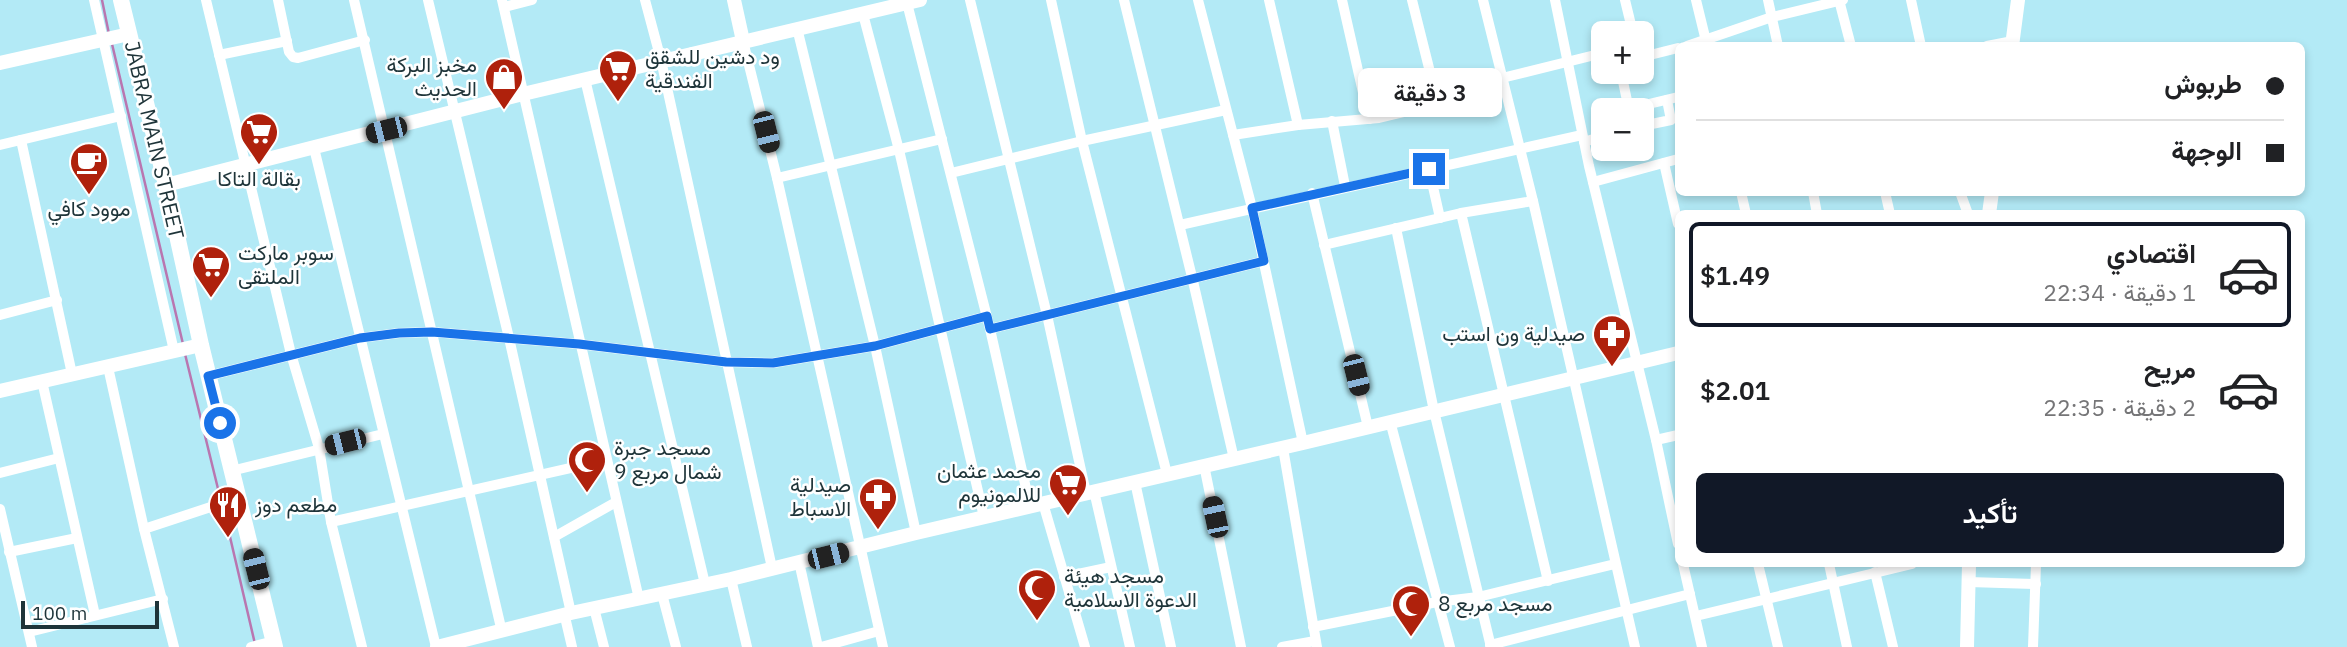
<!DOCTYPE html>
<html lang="ar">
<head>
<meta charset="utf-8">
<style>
	:root { --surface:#fff; --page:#f2f2f2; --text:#202124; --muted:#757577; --line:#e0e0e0; --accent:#111827 }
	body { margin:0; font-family:"IBM Plex Sans",Vazirmatn,sans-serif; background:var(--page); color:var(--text); direction:rtl; height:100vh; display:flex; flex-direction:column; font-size:26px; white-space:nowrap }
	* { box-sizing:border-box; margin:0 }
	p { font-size:23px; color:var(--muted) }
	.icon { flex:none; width:38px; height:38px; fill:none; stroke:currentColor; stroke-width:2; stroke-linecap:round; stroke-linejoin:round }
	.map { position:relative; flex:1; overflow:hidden; direction:ltr }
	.details { position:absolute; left:1675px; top:210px; width:630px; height:357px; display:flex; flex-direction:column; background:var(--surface); border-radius:10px; box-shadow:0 4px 10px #0003; direction:rtl }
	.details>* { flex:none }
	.banner { position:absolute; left:1675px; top:42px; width:630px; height:154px; border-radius:10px; box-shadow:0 4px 10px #0003; direction:rtl; display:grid; align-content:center; height:154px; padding:0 21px; background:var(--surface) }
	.fabs { position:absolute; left:1591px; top:21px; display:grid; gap:14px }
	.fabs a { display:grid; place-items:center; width:63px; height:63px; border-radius:10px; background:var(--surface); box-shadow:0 4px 10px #0003; font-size:35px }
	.scale { position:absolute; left:21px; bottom:18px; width:138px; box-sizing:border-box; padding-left:7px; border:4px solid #1e3439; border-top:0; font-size:19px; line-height:24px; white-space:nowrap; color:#1e3439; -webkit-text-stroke:5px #fff; paint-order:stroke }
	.end { position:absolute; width:32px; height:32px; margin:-16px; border:9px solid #1a73e8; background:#fff; box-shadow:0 0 0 4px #fff }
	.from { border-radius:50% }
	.bubble { position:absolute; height:49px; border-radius:10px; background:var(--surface); box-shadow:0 4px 10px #0003; font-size:23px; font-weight:600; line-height:49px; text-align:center; direction:rtl }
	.car { position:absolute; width:21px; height:42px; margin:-21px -10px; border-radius:9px; box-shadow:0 0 5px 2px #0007; background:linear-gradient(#222 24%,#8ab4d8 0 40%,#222 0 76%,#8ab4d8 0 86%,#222 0) }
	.banner b { display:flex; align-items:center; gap:24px; height:66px; font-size:26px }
	.banner b+b { border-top:2px solid var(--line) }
	.banner i { width:18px; height:18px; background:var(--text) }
	ul { padding:12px 0 0; list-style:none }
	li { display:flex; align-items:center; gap:21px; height:105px; margin:0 14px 10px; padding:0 7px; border:4px solid transparent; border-radius:10px }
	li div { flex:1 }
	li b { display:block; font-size:26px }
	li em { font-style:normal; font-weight:600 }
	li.active { border-color:var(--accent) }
	li>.icon { width:63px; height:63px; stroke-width:1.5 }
	.cta { display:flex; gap:14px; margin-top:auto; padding:14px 21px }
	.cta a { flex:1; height:80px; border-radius:10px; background:var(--accent); color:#fff; font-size:28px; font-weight:600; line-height:80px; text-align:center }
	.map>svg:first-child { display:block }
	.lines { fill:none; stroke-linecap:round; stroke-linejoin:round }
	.stream { stroke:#b976b0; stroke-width:2.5 }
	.minor { stroke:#fff; stroke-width:10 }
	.tertiary { stroke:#fff; stroke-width:14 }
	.secondary { stroke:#fff; stroke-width:16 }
	.route { stroke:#1a73e8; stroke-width:9 }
	.labels { text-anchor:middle; stroke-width:5; stroke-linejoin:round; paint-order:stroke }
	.poi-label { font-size:21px; fill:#1e3439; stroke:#fff; text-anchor:start }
	.street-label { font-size:21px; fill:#1e3439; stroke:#fff }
</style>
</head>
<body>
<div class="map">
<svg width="2347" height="647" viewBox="0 0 2347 647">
	<rect width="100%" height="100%" fill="#b3eaf6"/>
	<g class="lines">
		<g class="stream">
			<polyline points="102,0 109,34"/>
			<polyline points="112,44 183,344"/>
			<polyline points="185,354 221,501"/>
			<polyline points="223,507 255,644"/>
		</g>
		<g class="minor">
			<polyline points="94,0 174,351"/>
			<polyline points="206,0 291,354 319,448 331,522 362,647"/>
			<polyline points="278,0 289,52 293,57 298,58 365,40"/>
			<polyline points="354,0 502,632"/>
			<polyline points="428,0 509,338 571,613"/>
			<polyline points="502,0 639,599"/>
			<polyline points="645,0 661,60 772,568"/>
			<polyline points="970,0 1047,315 1086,493"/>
			<polyline points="1051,0 1082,141 1167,474"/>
			<polyline points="1124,0 1192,277 1234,459"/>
			<polyline points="1198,0 1252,208 1303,443"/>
			<polyline points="1269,0 1298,125"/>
			<polyline points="1342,0 1369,119"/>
			<polyline points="1412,0 1438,104"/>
			<polyline points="1483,0 1533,201 1635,647"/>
			<polyline points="1555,0 1589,166 1656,440 1678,544"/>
			<polyline points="1625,0 1633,33"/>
			<polyline points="1696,0 1706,41"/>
			<polyline points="1768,0 1778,46"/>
			<polyline points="1839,0 1851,46"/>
			<polyline points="1911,0 1921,46"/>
			<polyline points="907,3 990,329 1030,506"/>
			<polyline points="504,7 532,0"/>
			<polyline points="863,14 899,150 984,517"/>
			<polyline points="797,28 875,346 916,533"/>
			<polyline points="743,41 777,178 883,647"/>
			<polyline points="1687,46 1772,17 1843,0"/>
			<polyline points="1987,46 2013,41"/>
			<polyline points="219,55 287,41"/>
			<polyline points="1642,57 1678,48"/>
			<polyline points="1621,72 1629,110"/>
			<polyline points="585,79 705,584"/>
			<polyline points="1628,109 1678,97"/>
			<polyline points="1332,121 1345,186"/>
			<polyline points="1642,126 1671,120 1667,100"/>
			<polyline points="1233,135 1298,125 1379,118 1438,104 1502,78 1603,53"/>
			<polyline points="21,140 72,374"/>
			<polyline points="1584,142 1603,136"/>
			<polyline points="0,145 121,116"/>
			<polyline points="314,148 436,647"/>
			<polyline points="1664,163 1678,224"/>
			<polyline points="1429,169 1440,218"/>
			<polyline points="951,173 1082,141 1226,110"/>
			<polyline points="777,178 942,139"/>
			<polyline points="1593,182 1678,159"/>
			<polyline points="1741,192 1746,214"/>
			<polyline points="1813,192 1817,214"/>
			<polyline points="1885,192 1890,214"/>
			<polyline points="1960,192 1968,214"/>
			<polyline points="1312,193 1368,427"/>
			<polyline points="1461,213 1548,581"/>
			<polyline points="1180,225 1582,135"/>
			<polyline points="1396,228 1434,411 1491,647"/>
			<polyline points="1324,245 1461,213 1533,201"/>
			<polyline points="0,315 57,300"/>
			<polyline points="990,329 1264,261"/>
			<polyline points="108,367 144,529 174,647"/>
			<polyline points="208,376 360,338 399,333 432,332 579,344 726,362 773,363 875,346 987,316"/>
			<polyline points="42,381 95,615"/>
			<polyline points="1390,421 1450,647"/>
			<polyline points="1656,440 1678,435"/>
			<polyline points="1283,448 1317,647"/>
			<polyline points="1204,465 1241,647"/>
			<polyline points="231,471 383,434"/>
			<polyline points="0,473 59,458"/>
			<polyline points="1135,482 1171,647"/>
			<polyline points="1094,491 1130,647"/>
			<polyline points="1043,503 1085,647"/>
			<polyline points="0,509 32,647"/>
			<polyline points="331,522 606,460"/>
			<polyline points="144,529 238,498"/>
			<polyline points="554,537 616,502"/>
			<polyline points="9,552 77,538"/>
			<polyline points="799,562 818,647"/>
			<polyline points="1683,564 1702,647"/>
			<polyline points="1758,564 1778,647"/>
			<polyline points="1829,564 1847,647"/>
			<polyline points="1875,572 1893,647"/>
			<polyline points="1064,577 1111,567"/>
			<polyline points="731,579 747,647"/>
			<polyline points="1969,582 2036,584"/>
			<polyline points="662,594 676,647"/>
			<polyline points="594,608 604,647"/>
			<polyline points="1696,616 1912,564"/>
			<polyline points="565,617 572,647"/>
			<polyline points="1313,627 1437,602 1478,597 1615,564"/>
			<polyline points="29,632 163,599"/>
			<polyline points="1490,645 1690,594"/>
			<polyline points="251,647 274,641"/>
			<polyline points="821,647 879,631"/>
			<polyline points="1282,647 1315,641"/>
			<polyline points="2033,647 2036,564"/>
		</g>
		<g class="tertiary">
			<polyline points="734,0 743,41"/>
			<polyline points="2012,46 2018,0"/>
			<polyline points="0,63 129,34"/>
			<polyline points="166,185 523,94 920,0"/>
			<polyline points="1989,214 1992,192"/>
			<polyline points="0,391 201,345"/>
			<polyline points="437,647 571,613 731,579 916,533 1303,443 1678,353"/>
			<polyline points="1967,647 1969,564"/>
		</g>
		<polyline class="secondary" points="121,0 166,185 201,345 275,647"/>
	</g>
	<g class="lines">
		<polyline class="route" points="220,423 208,376 360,338 399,333 432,332 579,344 726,362 773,363 875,346 987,316 990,329 1264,261 1252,208 1429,169"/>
	</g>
	<defs>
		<symbol id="supermarket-pin" viewBox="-11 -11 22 30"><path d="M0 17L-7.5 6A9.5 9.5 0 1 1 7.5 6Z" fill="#af210c" stroke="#fff"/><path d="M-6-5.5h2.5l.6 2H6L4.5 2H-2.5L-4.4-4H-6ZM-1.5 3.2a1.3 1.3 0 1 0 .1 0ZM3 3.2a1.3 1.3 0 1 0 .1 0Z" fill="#fff"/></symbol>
		<symbol id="shop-pin" viewBox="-11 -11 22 30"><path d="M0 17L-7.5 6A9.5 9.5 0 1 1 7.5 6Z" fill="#af210c" stroke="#fff"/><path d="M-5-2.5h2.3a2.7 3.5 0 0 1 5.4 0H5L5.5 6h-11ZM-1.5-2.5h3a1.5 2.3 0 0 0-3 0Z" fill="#fff"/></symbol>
		<symbol id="cafe-pin" viewBox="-11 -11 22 30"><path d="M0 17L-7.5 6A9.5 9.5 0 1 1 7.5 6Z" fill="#af210c" stroke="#fff"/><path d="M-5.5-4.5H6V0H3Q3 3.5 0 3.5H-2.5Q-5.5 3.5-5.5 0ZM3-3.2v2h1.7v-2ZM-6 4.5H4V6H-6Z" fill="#fff"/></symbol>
		<symbol id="pharmacy-pin" viewBox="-11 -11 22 30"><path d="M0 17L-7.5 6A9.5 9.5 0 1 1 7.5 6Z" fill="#af210c" stroke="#fff"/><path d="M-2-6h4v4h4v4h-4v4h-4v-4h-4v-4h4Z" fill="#fff"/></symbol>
		<symbol id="mosque-pin" viewBox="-11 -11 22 30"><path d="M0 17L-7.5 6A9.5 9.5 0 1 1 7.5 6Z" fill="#af210c" stroke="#fff"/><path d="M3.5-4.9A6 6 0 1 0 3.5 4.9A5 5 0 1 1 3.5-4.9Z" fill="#fff"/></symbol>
		<symbol id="restaurant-pin" viewBox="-11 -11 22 30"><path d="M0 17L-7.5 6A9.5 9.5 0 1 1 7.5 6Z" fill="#af210c" stroke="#fff"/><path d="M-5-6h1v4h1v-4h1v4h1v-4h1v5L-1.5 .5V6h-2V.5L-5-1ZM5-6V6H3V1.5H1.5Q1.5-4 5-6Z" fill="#fff"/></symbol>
	</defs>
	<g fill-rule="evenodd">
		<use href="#supermarket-pin" x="596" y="47" width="44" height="60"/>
		<use href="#shop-pin" x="482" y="55" width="44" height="60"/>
		<use href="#supermarket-pin" x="237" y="110" width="44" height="60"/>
		<use href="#cafe-pin" x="67" y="140" width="44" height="60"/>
		<use href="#supermarket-pin" x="189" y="243" width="44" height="60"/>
		<use href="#pharmacy-pin" x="1590" y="312" width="44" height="60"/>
		<use href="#mosque-pin" x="565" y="438" width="44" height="60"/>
		<use href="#supermarket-pin" x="1046" y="461" width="44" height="60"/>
		<use href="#pharmacy-pin" x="856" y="475" width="44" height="60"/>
		<use href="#restaurant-pin" x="206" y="483" width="44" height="60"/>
		<use href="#mosque-pin" x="1015" y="566" width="44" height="60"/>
		<use href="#mosque-pin" x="1389" y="582" width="44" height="60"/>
	</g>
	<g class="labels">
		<g class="poi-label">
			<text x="645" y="64">ود دشين للشقق<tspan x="645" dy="24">الفندقية</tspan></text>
			<text x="477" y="72" text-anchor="end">مخبز البركة<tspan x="477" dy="24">الحديث</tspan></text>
			<text x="259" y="186" text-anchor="middle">بقالة التاكا</text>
			<text x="89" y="216" text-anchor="middle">موود كافي</text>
			<text x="238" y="260">سوبر ماركت<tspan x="238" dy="24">الملتقى</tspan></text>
			<text x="1585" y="341" text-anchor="end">صيدلية ون استب</text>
			<text x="614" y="455">مسجد جبرة<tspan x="614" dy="24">شمال مربع 9</tspan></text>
			<text x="1041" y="478" text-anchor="end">محمد عثمان<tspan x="1041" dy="24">للالمونيوم</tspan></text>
			<text x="851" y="492" text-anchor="end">صيدلية<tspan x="851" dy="24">الاسباط</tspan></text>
			<text x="255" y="512">مطعم دوز</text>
			<text x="1064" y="583">مسجد هيئة<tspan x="1064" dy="24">الدعوة الاسلامية</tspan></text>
			<text x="1438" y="611">مسجد مربع 8</text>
		</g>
		<g class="street-label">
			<text transform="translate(154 140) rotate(77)" y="7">JABRA MAIN STREET</text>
		</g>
	</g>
</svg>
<div class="fabs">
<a>+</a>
<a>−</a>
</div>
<div class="scale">100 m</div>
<i class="end from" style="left:220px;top:423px"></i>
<i class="end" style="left:1429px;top:169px"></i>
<div class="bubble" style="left:1358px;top:68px;width:144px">3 دقيقة</div>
<i class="car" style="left:386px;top:130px;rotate:256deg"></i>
<i class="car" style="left:766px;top:132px;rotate:166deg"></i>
<i class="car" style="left:1356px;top:375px;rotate:166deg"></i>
<i class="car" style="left:345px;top:442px;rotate:256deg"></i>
<i class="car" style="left:1215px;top:517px;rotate:348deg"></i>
<i class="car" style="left:828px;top:556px;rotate:76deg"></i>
<i class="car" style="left:256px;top:569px;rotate:346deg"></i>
<div class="banner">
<b><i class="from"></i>طربوش</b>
<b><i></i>الوجهة</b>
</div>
<section class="details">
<ul>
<li class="active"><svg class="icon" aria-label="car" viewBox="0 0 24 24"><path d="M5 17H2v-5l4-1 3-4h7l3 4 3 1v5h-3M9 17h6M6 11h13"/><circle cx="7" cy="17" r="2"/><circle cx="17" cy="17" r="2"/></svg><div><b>اقتصادي</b><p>1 دقيقة · 22:34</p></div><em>$1.49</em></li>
<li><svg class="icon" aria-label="car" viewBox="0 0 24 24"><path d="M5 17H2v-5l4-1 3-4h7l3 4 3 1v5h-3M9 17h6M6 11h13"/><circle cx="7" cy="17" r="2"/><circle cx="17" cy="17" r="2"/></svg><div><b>مريح</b><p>2 دقيقة · 22:35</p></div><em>$2.01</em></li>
</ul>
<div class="cta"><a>تأكيد</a></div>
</section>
</div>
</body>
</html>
